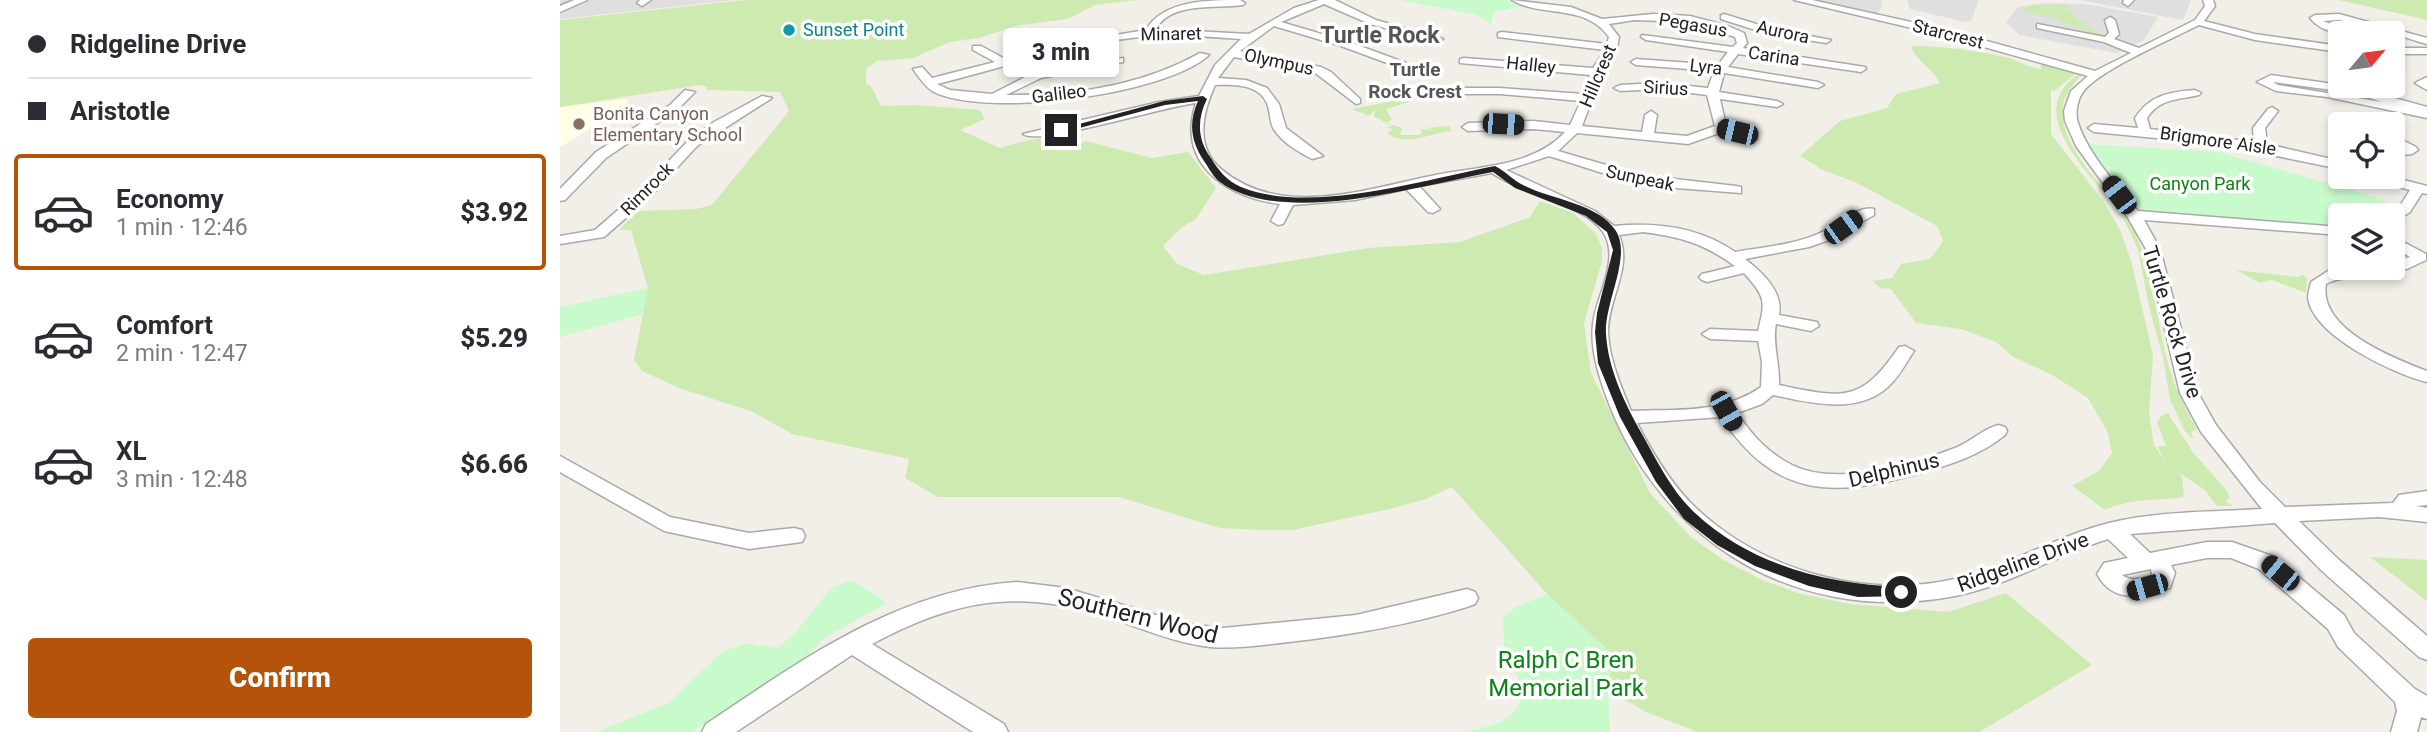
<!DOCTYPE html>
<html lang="en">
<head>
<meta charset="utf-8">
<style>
	:root { --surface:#fff; --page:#f7f7f7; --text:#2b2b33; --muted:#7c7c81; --line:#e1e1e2; --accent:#b45309 }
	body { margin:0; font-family:Roboto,sans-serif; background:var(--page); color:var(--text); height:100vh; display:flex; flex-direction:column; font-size:26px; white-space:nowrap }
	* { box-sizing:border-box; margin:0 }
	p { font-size:23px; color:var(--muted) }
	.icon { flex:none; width:38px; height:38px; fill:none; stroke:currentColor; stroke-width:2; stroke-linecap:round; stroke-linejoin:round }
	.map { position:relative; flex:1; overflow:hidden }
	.sheet { display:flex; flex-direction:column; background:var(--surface); width:560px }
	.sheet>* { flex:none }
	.banner { display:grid; align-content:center; height:154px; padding:0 28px; background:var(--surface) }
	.needle { width:46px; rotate:61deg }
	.fabs { position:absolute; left:1768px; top:21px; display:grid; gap:14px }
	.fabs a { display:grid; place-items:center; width:77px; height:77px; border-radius:7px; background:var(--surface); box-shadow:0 4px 10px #0003; font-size:35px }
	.end { position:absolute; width:32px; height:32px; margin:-16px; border:9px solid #222; background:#fff; box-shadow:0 0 0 4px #fff }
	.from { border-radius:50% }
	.bubble { position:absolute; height:49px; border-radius:7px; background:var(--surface); box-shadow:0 4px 10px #0003; font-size:23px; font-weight:800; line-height:49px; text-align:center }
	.car { position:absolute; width:21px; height:42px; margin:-21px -10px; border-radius:9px; box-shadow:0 0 5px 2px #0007; background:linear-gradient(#222 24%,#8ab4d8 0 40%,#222 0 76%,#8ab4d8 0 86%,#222 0) }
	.banner b { display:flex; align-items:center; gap:24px; height:66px; font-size:26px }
	.banner b+b { border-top:2px solid var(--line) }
	.banner i { width:18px; height:18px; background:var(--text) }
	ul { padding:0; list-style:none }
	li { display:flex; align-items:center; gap:21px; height:116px; margin:0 14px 10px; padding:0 14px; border:4px solid transparent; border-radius:7px }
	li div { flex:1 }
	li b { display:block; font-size:26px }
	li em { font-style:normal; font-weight:800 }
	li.selected { border-color:var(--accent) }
	li>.icon { width:63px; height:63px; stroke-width:1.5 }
	.button { display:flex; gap:14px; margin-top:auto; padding:14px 28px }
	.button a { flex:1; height:80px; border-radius:7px; background:var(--accent); color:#fff; font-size:28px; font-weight:800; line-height:80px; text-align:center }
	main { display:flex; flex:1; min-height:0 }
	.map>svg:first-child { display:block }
	.residential { fill:#e0dfdf }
	.education { fill:#ffffe5 }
	.grass { fill:#cdebb0 }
	.park { fill:#c8facc }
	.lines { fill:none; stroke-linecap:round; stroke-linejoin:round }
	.minor-casing { stroke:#a9a9a9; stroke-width:3 }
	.minor { fill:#fff; fill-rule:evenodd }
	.route { fill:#222 }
	.culture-dot { fill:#0f9aa8; stroke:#fff; stroke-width:2.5 }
	.education-dot { fill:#8d6e63; stroke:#fff; stroke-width:2.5 }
	.labels { text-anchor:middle; stroke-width:7; stroke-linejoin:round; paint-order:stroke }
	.far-street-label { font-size:18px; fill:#222; stroke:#fff }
	.far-culture-label { font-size:18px; fill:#0d838f; stroke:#fff; text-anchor:start }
	.far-education-label { font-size:18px; fill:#785e54; stroke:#fff; text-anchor:start }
	.far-park-label { font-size:18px; fill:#0c8416; stroke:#fff }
	.far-neighbourhood-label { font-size:19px; font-weight:bold; fill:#555; stroke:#fff }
	.street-label { font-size:21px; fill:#222; stroke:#fff }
	.far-district-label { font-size:23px; font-weight:bold; fill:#555; stroke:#fff }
	.near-street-label { font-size:24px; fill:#222; stroke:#fff }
	.near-park-label { font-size:24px; fill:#0c8416; stroke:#fff }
</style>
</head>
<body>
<main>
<section class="sheet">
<div class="banner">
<b><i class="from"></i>Ridgeline Drive</b>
<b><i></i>Aristotle</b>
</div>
<ul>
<li class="selected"><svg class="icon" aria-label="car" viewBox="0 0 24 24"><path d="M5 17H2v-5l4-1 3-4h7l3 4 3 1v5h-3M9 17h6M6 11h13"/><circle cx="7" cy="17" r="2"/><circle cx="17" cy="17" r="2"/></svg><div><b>Economy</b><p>1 min · 12:46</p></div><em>$3.92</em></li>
<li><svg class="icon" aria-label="car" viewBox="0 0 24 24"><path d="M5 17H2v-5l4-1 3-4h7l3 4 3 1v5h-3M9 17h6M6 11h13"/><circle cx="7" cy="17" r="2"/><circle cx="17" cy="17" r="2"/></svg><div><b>Comfort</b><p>2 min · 12:47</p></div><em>$5.29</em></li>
<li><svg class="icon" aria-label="car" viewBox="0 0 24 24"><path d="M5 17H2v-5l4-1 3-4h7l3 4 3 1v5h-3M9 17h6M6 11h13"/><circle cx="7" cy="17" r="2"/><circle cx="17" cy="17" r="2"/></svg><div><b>XL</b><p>3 min · 12:48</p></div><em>$6.66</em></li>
</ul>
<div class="button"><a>Confirm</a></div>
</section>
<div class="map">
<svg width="1867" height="732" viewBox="0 0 1867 732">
	<rect width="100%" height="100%" fill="#f2efe9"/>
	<g class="residential">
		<polygon points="0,0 175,0 0,19"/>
		<polygon points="1253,0 1321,0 1323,6 1317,13"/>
		<polygon points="1347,0 1419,0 1411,21 1405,22 1350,9"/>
		<polygon points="1519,0 1631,0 1623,20"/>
		<polygon points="1484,3 1526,4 1598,17 1584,40 1557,53 1459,35 1446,22 1458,7"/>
	</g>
	<polygon class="education" points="68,99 65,108 0,147 0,107"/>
	<g class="grass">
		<path d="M 185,0 L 577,0 L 535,5 L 508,19 L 455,26 L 419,38 L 390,42 L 353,58 L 317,61 L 306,69 L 306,84 L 311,86 L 321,106 L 356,105 L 420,110 L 425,119 L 400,130 L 440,148 C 453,143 481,137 495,137 C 501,136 510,142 516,145 L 526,141 L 592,158 L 628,152 L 656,188 L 636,219 L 622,227 L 603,246 L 617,264 L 644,275 L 808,248 L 900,242 L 970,217 L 980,201 L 1013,213 L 1036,234 L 1042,248 L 1042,261 L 1024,323 L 1031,373 L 1090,493 L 1131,537 L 1162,559 L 1202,580 L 1241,594 L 1290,604 L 1388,612 L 1446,593 L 1532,665 L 1419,732 L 1138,732 L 1086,712 L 1048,690 L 1053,655 L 987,594 L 892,487 L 866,499 L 834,508 L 733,530 L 700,530 L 660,528 L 559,497 L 378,497 L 345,478 L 349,459 L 232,434 L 193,412 L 119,388 L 82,371 L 74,360 L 88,288 L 71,230 L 59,230 L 77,211 L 136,209 L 152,205 L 229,111 L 220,92 L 147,90 L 147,87 L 140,85 L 0,107 L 0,20 Z"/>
		<polygon points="1779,0 1867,0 1867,20"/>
		<polygon points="1472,5 1507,5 1517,20 1526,21 1526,27 1548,36 1541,37 1527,33 1524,28 1502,24 1502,20 1459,10"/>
		<path d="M 1351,46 C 1384,46 1413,50 1445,57 C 1458,60 1468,68 1482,69 L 1479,60 L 1516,73 L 1495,91 L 1491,90 L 1491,134 L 1544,202 L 1560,230 L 1572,264 L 1593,356 L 1589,413 L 1594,445 L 1607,464 L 1597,446 L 1606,446 L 1597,422 L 1601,416 L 1608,413 L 1632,451 L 1667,491 L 1670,497 L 1666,501 L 1673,506 L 1657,506 L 1645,490 L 1618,472 L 1622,477 L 1624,497 C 1597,501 1569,498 1545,510 L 1512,486 L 1539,471 L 1552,453 L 1548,433 L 1528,398 L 1492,375 L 1452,356 L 1436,342 L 1401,329 L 1356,323 L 1331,289 L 1320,288 L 1313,281 L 1332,278 L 1341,264 L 1370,259 L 1383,241 L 1377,226 L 1297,183 L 1261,169 L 1240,156 L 1280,121 L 1327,108 L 1336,94 L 1380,83 C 1373,69 1355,60 1351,46 Z"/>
		<path d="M 1518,75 L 1522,76 C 1517,79 1515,82 1510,89 C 1482,129 1540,182 1561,209 L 1557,209 C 1531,175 1461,112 1518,75 Z"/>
		<path d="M 856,88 L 859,95 L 852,99 L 872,95 L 826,109 L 832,119 L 827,123 L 842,128 L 840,135 L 860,135 L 862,130 L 858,128 L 875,131 L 866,128 L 889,126 L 892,131 C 873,132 845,148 827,133 L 834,129 L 825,128 L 832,126 L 813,116 L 816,109 L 809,116 L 792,109 L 848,98 L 854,96 Z"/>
		<path d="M 1561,214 C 1585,224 1599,332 1607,360 C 1613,384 1624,407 1637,429 L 1631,432 L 1633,439 L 1624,430 L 1610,399 L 1603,357 L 1589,307 L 1578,249 Z"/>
		<polygon points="1676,270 1738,277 1742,274 1747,278 1746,293 1712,280 1700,283"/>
		<polygon points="1810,557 1867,560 1867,601"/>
	</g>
	<g class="park">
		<polygon points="840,0 946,0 966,6 934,12 931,24 917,15"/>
		<polygon points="1527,144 1659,152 1826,200 1819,215 1780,215 1780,226 1774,226 1581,211"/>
		<polygon points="88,288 83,314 0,337 0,307"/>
		<polygon points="292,580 327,603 264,638 246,657 132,732 36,732 108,703 162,652 185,643 217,648 235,633 271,588"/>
		<path d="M 987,594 L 1053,655 L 1048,690 L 1050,732 L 906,732 C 938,724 953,723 965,691 L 944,650 L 943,618 L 956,607 Z"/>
	</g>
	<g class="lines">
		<defs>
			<g id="minor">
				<polygon points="14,0 27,0 0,12 0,6"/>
				<polygon points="80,0 91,0 82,6 77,3"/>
				<path d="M 680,0 L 685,3 L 683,5 C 657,9 611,1 596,29 L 689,34 L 734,8 L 759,0 L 775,0 L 816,20 L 883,39 L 878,42 L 810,24 L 764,4 L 721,22 L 789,42 L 846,63 L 846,67 L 838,67 L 781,46 L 714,26 L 680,51 L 761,67 L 771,72 L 800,99 L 800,103 L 796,104 L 754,72 L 674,57 L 658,78 L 686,80 L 707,88 L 719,104 L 726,128 L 763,156 L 752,159 C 738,151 722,143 713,128 C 710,121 710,113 708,106 C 701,84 674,84 655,85 C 643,112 634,146 661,169 C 720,219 803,190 871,176 C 915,166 972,168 1005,132 L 974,129 L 908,131 L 902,127 L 908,123 L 974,121 L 1010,125 L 1021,101 L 940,94 L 882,94 L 876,91 L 882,88 L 940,88 L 1023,94 L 1030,75 L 900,63 L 900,59 L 904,58 L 1033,68 L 1045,50 L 938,37 L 938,33 L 942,32 L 1047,44 L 1049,37 C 1025,3 982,18 952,0 L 1011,7 L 1042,19 L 1093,14 L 1130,16 L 1168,26 L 1184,33 L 1187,43 L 1183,48 L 1305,67 L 1306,69 L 1301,72 L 1178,54 L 1168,67 L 1258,82 L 1264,85 L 1258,88 L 1164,73 L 1159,92 L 1217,101 L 1223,104 L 1217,107 L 1160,99 L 1166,126 L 1197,133 L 1197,139 L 1162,132 L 1128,144 L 1017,133 L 998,151 L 1080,175 L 1176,186 L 1181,187 L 1181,193 L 1103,187 L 1052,176 L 989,156 L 946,170 L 1035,211 L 1054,226 C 1096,222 1139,227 1175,252 C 1203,247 1234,245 1260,233 C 1276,227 1297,205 1314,209 L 1314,215 L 1272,239 L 1249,247 L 1185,259 C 1202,272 1224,292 1219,315 L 1257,322 L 1259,326 L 1251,331 L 1216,324 C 1212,342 1220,365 1219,385 C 1283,398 1300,404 1339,347 L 1345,346 L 1354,351 C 1346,363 1339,377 1328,387 C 1297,415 1250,403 1213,395 L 1202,404 L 1177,413 C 1192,435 1208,453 1232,465 C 1275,487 1352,465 1395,448 C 1410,442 1423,429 1438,425 L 1445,427 L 1447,431 L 1445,435 C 1419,456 1389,465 1357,474 C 1271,498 1214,497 1161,417 L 1077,423 C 1093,454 1112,486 1137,509 C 1206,573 1309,600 1399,578 C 1451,565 1497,536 1549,523 C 1598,511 1651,512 1702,509 L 1641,432 L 1620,393 L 1586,249 L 1567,216 L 1516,146 L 1505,121 L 1504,111 L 1511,91 L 1528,76 L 1381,35 L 1234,0 L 1252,0 L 1387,30 L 1535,71 L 1571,53 L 1544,42 L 1477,28 L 1477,24 L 1545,37 L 1549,33 L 1545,20 L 1550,17 L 1555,20 L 1559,34 L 1554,39 L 1579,48 L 1635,20 L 1645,6 L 1643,0 L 1653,0 L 1655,6 L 1644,21 L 1695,34 L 1780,46 L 1780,52 L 1695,40 L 1639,25 C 1612,39 1539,70 1523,92 C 1517,100 1515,114 1518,123 C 1529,156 1557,184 1578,211 L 1780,227 L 1780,235 L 1584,220 L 1600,249 L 1638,393 L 1656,425 L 1700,482 L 1725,507 L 1833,503 L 1839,495 L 1867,491 L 1867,505 L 1856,506 L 1867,508 L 1867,522 L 1819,517 L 1739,521 L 1778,559 L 1867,636 L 1867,660 L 1859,657 L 1762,571 L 1715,523 L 1570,534 L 1590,553 L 1647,542 L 1672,542 L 1715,557 L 1784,615 L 1794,633 L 1855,689 L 1867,696 L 1867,719 L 1861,717 L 1857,732 L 1831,732 L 1837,711 L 1835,702 L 1778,647 L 1768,629 L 1699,569 L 1671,558 L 1647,558 L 1611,565 L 1615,573 L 1610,588 C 1582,597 1553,604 1537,574 L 1544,563 L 1568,558 L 1548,539 C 1496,555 1448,586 1395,596 C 1228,628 1084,532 1038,371 C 1034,356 1031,340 1033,324 C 1036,296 1061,259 1043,232 C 1025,204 961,194 932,173 L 859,186 L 880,209 L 873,213 L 868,212 L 846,189 L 795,200 L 733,205 L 723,224 L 718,225 L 711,221 L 720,204 C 666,197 616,164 636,103 C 606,106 478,146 463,134 L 599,102 L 639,96 L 655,65 L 681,39 C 651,37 621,34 590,36 C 517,42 449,66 377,84 L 390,90 L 432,94 L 473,73 L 563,58 L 563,62 L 481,78 L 446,95 C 513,96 581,86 640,53 L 649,55 C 606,95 427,118 374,92 C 366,88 358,76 353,69 L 362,67 L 372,78 L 435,62 L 413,50 L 413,46 L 421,46 L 445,59 L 503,44 L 484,37 L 484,33 L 506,36 L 513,42 L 586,30 C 603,0 649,0 680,0 ZM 1075,20 L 1130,22 L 1175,37 L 1177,43 L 1173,47 L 1082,35 L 1081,37 L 1086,40 L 1168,52 L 1158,65 L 1076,59 L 1071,62 L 1076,65 L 1154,71 L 1148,88 L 1100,83 L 1060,85 L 1054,88 L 1060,91 L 1100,89 L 1147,95 L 1155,126 L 1127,136 L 1094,133 L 1097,115 L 1091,111 L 1085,115 L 1082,132 L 1022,126 L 1044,69 L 1057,48 L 1059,37 L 1049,24 ZM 1083,232 C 1121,237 1143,243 1175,266 L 1142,274 L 1139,277 L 1142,280 L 1147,282 L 1184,273 C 1205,297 1206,300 1198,331 L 1150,329 L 1142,334 L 1150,339 L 1198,341 L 1202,362 L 1201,387 C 1163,414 1116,409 1071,411 C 1061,386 1049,359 1048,332 C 1048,298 1073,268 1059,235 ZM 1591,569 L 1592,576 C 1582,579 1571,582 1562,575 Z"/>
				<polygon points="1564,0 1574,0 1568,6 1563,3"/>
				<polygon points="1164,14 1209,28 1271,40 1266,43 1208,34 1161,19 1161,15"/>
				<path d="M 1779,14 L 1867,38 L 1867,44 C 1851,40 1834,32 1819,31 C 1794,29 1769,41 1750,18 L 1755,15 ZM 1779,20 L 1805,27 L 1776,26 L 1763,21 Z"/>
				<rect x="1832" y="48" width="35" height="6"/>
				<path d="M 1711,75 L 1795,87 L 1867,107 L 1867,118 L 1767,97 L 1716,91 L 1697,82 ZM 1713,82 L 1794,93 L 1822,102 L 1718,85 Z"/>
				<polygon points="1867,77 1867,90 1855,83"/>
				<polygon points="125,90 135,92 118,109 46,158 5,200 0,201 0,189 36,152 110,105"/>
				<path d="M 1635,90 L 1641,93 L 1639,95 C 1618,100 1600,98 1587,118 L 1590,129 L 1694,142 L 1693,128 L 1708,109 L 1712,107 L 1718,111 L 1705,128 L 1707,144 L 1780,161 L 1780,169 L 1658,144 L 1534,132 L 1528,128 L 1534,124 L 1578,128 L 1575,118 C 1590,95 1609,92 1635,90 Z"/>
				<polygon points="202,96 212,98 137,146 91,196 44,237 0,244 0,236 35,230 81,190 129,140 154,122"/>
				<polygon points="1832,135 1856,147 1858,150 1852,154 1832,156 1832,148 1838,148 1832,144"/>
				<polygon points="1812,177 1832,177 1867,186 1867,194 1862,193 1850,212 1832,223 1832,215 1828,215 1840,206 1850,190 1813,180"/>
				<polygon points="1832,236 1866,254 1866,260 1847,269 1827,269 1832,268 1832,261 1850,257 1832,246"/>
				<path d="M 1783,268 L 1819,268 C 1806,279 1782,275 1766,284 C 1758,329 1833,358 1867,371 L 1867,382 C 1834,374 1753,336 1748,298 C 1748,294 1750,287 1751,282 L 1768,271 Z"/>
				<polygon points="0,456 110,517 189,533 234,528 242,530 245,536 242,542 189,549 104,531 0,472"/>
				<path d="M 457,582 L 506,588 L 626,624 L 663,628 L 796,615 L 907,589 L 915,592 L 918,598 L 915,604 L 907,607 C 849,625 790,635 729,642 C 703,645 676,649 650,647 C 615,643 581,628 547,617 C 458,588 394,600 312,644 L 444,724 L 448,732 L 413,732 L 292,655 L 176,732 L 142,732 L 146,724 C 240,661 339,589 457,582 Z"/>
			</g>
		</defs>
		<use href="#minor" class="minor-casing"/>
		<use href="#minor" class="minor"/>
	</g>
	<path class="route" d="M 643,96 L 647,99 C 637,119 637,139 651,158 C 659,171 667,181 681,187 C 751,215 862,180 935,166 C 945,171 952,179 961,184 C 989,200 1037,202 1056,231 C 1072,257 1044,303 1046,334 C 1048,369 1065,404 1082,434 C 1097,461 1112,492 1135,513 C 1191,565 1266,584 1341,587 L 1346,588 L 1346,596 L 1298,597 L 1249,586 L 1195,566 L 1157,545 L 1124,519 L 1096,482 L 1060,417 L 1038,363 L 1035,332 L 1037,313 L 1053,250 L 1047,232 L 1026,216 L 955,188 L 933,172 C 862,185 722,228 660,182 C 653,177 649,168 644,161 C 631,142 628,123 638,101 L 605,105 L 501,133 L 497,130 L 604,101 Z"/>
	<circle class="culture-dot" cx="229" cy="30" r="7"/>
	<circle class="education-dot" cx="19" cy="124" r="7"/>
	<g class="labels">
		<g class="far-street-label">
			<text transform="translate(1133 25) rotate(10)" y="6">Pegasus</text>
			<text transform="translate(1223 32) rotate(12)" y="6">Aurora</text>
			<text transform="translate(611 34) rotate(-1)" y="6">Minaret</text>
			<text transform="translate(1388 34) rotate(14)" y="6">Starcrest</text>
			<text transform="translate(1214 56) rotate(8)" y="6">Carina</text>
			<text transform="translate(719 62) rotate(12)" y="6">Olympus</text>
			<text transform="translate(971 65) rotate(6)" y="6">Halley</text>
			<text transform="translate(1146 67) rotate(7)" y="6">Lyra</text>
			<text transform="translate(1038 76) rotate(-67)" y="6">Hillcrest</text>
			<text transform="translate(1106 88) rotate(3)" y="6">Sirius</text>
			<text transform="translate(499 94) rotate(-7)" y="6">Galileo</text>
			<text transform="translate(1658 141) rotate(8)" y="6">Brigmore Aisle</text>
			<text transform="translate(1080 178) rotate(12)" y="6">Sunpeak</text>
			<text transform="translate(87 189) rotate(-45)" y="6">Rimrock</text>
		</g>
		<g class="far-culture-label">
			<text x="243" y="36">Sunset Point</text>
		</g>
		<g class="far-education-label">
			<text x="33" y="120">Bonita Canyon<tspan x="33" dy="21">Elementary School</tspan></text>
		</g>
		<g class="far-park-label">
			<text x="1640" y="190">Canyon Park</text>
		</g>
		<g class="far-neighbourhood-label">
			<text x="855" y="76">Turtle<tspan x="855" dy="22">Rock Crest</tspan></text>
		</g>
		<g class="street-label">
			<text transform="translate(1612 322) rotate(73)" y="7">Turtle Rock Drive</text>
			<text transform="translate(1334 470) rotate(-13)" y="7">Delphinus</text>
			<text transform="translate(1463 562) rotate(-20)" y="7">Ridgeline Drive</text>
		</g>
		<g class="far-district-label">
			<text x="820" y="43">Turtle Rock</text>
		</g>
		<g class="near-street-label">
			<text transform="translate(578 616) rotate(14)" y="8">Southern Wood</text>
		</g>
		<g class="near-park-label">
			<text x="1006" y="668">Ralph C Bren<tspan x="1006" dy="28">Memorial Park</tspan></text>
		</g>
	</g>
</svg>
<div class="fabs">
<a><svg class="needle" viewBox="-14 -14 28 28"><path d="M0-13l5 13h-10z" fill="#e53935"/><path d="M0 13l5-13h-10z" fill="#7c7c81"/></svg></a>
<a><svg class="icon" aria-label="locate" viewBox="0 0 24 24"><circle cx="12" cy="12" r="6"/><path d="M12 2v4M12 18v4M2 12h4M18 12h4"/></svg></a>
<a><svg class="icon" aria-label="layers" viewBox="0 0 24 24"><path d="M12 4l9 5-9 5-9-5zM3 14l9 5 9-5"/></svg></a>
</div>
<i class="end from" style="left:1341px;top:592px"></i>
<i class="end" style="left:501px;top:130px"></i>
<div class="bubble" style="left:443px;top:28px;width:116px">3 min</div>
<i class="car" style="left:943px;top:124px;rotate:93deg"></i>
<i class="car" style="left:1177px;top:132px;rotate:283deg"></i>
<i class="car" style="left:1559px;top:195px;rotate:323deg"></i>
<i class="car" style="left:1283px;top:227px;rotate:54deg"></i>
<i class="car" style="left:1166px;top:411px;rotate:151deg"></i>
<i class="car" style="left:1720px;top:573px;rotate:309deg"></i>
<i class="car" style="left:1587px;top:587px;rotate:254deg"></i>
</div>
</main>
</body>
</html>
